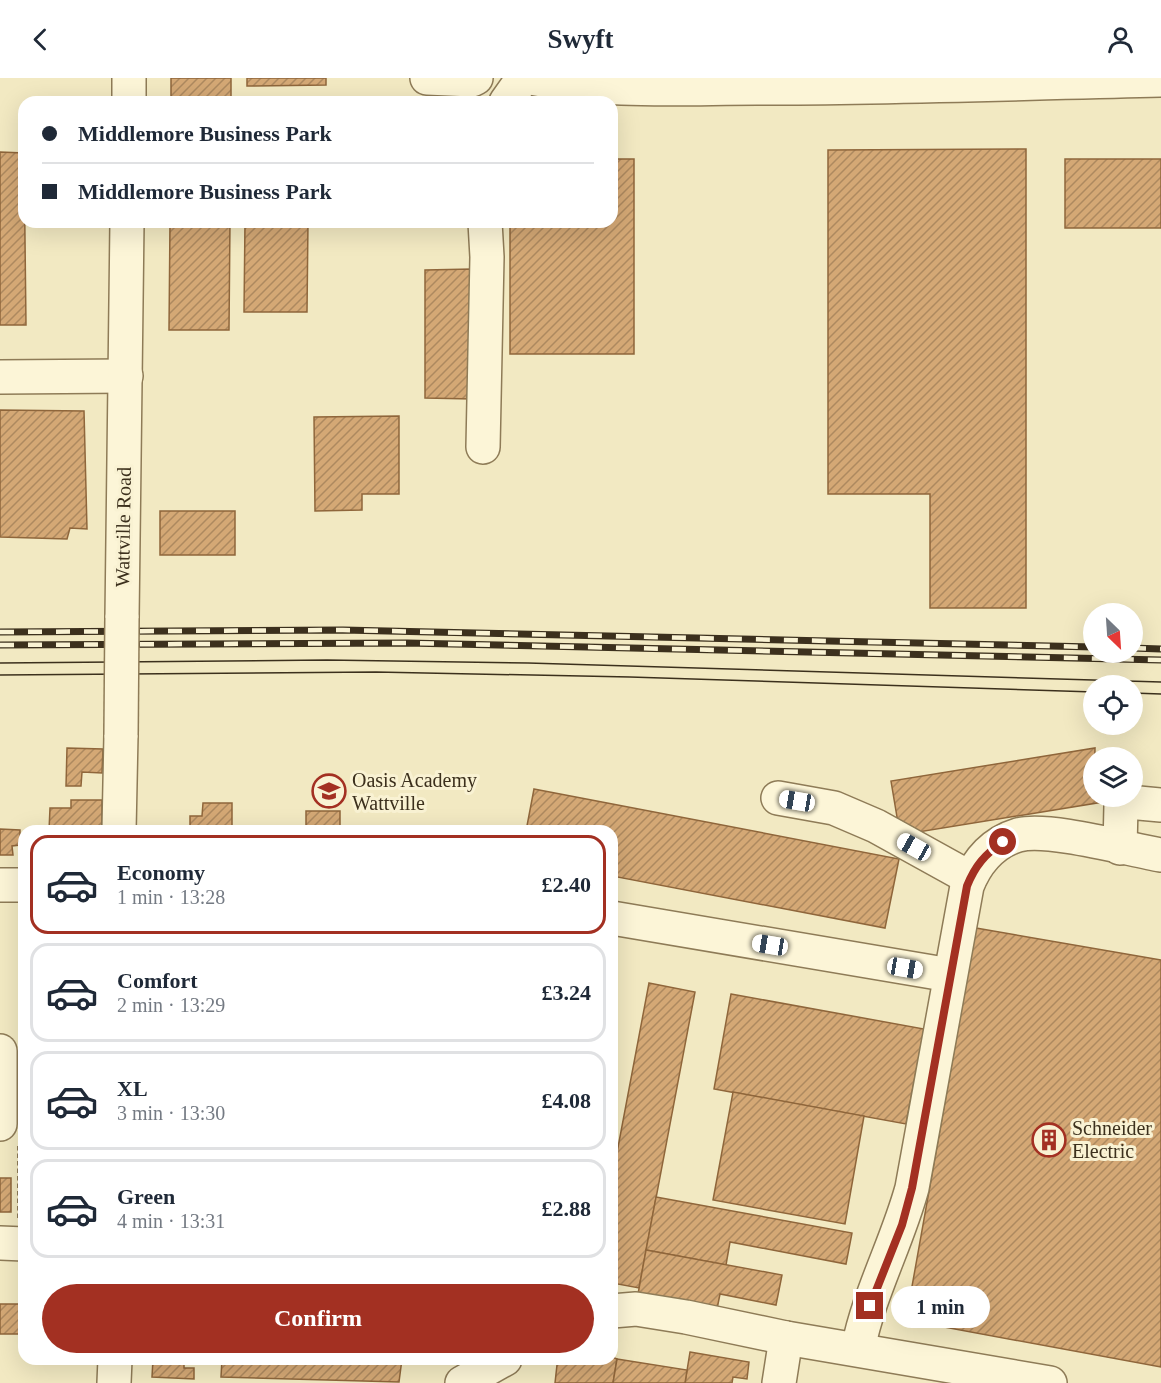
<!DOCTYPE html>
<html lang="en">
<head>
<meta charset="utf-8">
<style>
	:root { --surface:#fff; --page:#f2f2f3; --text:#1f2937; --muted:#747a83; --line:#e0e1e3; --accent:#a33022 }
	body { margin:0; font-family:"Times New Roman",serif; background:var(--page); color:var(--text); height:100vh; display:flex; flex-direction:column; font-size:22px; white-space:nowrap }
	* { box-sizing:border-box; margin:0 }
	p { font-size:20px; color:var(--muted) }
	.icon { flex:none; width:33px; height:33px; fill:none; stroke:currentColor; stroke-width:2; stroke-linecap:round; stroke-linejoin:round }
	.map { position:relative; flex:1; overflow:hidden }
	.details { position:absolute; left:18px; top:747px; width:600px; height:540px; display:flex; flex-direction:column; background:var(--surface); border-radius:18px; box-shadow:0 6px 24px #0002 }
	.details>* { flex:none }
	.hud { position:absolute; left:18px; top:18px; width:600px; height:132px; border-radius:18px; box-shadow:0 6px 24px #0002; display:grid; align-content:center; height:132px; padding:0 24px; background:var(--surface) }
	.needle { width:39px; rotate:155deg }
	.controls { position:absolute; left:1083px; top:525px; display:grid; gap:12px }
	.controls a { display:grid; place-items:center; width:60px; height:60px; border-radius:50%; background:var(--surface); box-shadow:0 6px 24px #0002; font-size:30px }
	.end { position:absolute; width:27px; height:27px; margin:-14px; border:8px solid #a33022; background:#fff; box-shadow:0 0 0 3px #fff }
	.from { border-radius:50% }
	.bubble { position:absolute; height:42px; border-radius:21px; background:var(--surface); box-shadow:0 6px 24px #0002; font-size:20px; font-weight:800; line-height:42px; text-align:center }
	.car { position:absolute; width:18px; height:36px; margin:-18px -9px; border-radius:8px; box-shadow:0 0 4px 2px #0007; background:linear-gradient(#fff 24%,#345 0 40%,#fff 0 76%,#345 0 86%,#fff 0) }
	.hud b { display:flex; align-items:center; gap:21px; height:57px; font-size:22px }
	.hud b+b { border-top:2px solid var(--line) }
	.hud i { width:15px; height:15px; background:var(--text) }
	ul { padding:10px 0 0; list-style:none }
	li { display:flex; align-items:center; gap:18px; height:99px; margin:0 12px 9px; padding:0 12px; border:3px solid var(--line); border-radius:18px }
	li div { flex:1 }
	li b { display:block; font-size:22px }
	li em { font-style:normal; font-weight:800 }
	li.current { border-color:var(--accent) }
	li>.icon { width:54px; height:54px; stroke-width:1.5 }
	.cta { display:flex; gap:12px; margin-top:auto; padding:12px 24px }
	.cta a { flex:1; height:69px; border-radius:36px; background:var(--accent); color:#fff; font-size:24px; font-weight:800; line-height:69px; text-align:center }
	header { display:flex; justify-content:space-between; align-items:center; height:78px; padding:0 24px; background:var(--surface); font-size:27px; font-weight:800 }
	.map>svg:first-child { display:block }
	.building { fill:url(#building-hatch); stroke:#8f663b; stroke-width:1.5 }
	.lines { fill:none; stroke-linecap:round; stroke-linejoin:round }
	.minor-casing { stroke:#8e7b57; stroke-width:36 }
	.path { stroke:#8e7b57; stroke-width:4; stroke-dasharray:4.5 3; stroke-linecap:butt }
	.minor { stroke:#fcf5d7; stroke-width:33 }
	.tram { stroke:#3c301d; stroke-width:1.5 }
	.rail-casing { stroke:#3c301d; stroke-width:7 }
	.rail { stroke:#f9f2d3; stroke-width:4.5; stroke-dasharray:14; stroke-linecap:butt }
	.minor-bridge-casing { stroke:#8e7b57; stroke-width:36; stroke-linecap:butt }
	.minor-bridge { stroke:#fcf5d7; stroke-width:33 }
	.route { stroke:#a33022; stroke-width:8 }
	.labels { text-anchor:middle; stroke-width:6; stroke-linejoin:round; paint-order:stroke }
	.street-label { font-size:20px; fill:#3c301d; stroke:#f9f2d3 }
	.poi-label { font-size:20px; fill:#3c301d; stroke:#f9f2d3; text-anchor:start }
</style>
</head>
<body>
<header><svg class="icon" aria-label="back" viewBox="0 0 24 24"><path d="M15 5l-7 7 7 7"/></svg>Swyft<svg class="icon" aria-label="person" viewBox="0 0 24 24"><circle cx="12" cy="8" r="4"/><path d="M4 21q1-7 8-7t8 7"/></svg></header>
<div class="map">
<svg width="1161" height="1305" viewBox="0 0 1161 1305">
	<defs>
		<pattern id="building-hatch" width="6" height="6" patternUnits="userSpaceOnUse" patternTransform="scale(1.5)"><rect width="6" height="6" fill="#d4a875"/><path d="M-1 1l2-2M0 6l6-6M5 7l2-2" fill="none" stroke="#ad895f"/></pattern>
	</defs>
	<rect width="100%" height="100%" fill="#f2e9c2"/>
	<g class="building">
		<rect x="171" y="0" width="60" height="24"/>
		<polygon points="247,0 326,0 326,7 247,8"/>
		<polygon points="1026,71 1026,530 930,530 930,416 828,416 828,72"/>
		<polygon points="0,74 24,75 26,247 0,247"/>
		<polygon points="612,81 634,81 634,276 510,276 510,144 612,144"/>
		<rect x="1065" y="81" width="96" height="69"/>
		<polygon points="170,144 230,144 229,252 169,252"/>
		<polygon points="245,144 308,144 307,234 244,234"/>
		<polygon points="472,191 472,321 425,320 425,192"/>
		<polygon points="0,332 84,333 87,451 70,450 67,461 0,459"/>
		<polygon points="399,338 399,416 362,416 362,432 315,433 314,339"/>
		<rect x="160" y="433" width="75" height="44"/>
		<polygon points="67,670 103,671 102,695 82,694 81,708 66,708"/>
		<polygon points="1095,670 1094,718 1103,718 1103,724 900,757 891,703"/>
		<polygon points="534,711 899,781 885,850 612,798 612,753 526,753"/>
		<polygon points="71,722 102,722 102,753 49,753 50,730 71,730"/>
		<polygon points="203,725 232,725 232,753 190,753 190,738 202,738"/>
		<polygon points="306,733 340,733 340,753 292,753 292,749 306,749"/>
		<polygon points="0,751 20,752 20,767 12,768 13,777 0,777"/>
		<polygon points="976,850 1161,882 1161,1289 906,1242"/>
		<polygon points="649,905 695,914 639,1210 612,1205 612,1101"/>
		<polygon points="731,916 924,951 906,1046 714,1011"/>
		<polygon points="733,1014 864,1038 845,1146 713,1122"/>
		<rect x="0" y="1100" width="11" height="34"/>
		<polygon points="656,1119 852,1155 846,1186 730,1164 726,1187 646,1172"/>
		<polygon points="646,1172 782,1197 776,1227 720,1216 717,1231 638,1216"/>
		<rect x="0" y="1226" width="24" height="30"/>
		<polygon points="690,1274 749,1284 747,1301 733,1299 732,1305 685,1305"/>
		<polygon points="612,1279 617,1281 613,1305 555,1305 557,1287 564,1281"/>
		<polygon points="153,1281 184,1281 184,1290 194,1290 194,1301 152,1299"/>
		<polygon points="222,1281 402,1281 399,1304 221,1299"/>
		<polygon points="617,1281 687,1292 685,1305 613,1305"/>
	</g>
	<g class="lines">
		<defs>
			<g id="minor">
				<polyline points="427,0 472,2 476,0"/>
				<path d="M 531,0 C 606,15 682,10 757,10 C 892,10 1027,5 1161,2"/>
				<polyline points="129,24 129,0"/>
				<polyline points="506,24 523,0"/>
				<polyline points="0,299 126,298"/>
				<polyline points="483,369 487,179 485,144"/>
				<polyline points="122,540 127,144"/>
				<polyline points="778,720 834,730 876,748 970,800"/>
				<polyline points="119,753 121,657"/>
				<polyline points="1120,770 1121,727 1128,724 1161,727"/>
				<polyline points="0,807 24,807"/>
				<polyline points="612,840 950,897"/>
				<polyline points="0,973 0,1046"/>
				<polyline points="0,1165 24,1166"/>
				<polyline points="612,1233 636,1231 686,1239 786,1260 1050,1305"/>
				<path d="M 858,1271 C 869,1215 897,1165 912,1110 L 967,808 C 976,785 992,765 1018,757 C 1048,749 1127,771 1161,777"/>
				<polyline points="114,1305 115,1281"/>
				<polyline points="462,1305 505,1281"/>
				<polyline points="779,1305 786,1260"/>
			</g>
		</defs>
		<use href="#minor" class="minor-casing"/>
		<polyline class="path" points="19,1140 19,1066"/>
		<use href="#minor" class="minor"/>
		<g class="tram">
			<polyline points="0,585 327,582 528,585 1161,604"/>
			<polyline points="0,597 376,594 630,599 1094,614"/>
			<polyline points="1132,615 1161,616"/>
		</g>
		<defs>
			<g id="rail">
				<polyline points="0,554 343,552 1094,569"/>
				<polyline points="0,567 407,565 1161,582"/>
				<polyline points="1132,570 1161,571"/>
			</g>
		</defs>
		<use href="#rail" class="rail-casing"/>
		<use href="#rail" class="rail"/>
		<defs>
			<polyline id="minor-bridge" points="121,657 122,540"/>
		</defs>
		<use href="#minor-bridge" class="minor-bridge-casing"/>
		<use href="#minor-bridge" class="minor-bridge"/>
	</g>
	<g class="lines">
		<path class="route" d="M 870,1228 L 902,1147 L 912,1110 L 967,808 C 975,788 985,776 1003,764"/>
	</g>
	<defs>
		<symbol id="school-ring" viewBox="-11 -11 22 22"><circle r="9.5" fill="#f9f2d3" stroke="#a33022" stroke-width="1.5"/><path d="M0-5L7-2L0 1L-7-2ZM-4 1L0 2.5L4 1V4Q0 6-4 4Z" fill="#a33022"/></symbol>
		<symbol id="building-ring" viewBox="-11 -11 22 22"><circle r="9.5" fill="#f9f2d3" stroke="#a33022" stroke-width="1.5"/><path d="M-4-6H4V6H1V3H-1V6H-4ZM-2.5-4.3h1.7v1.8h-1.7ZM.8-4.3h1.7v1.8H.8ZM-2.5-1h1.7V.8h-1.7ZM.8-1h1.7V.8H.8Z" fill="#a33022"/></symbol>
	</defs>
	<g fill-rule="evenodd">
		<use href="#school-ring" x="310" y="694" width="38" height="38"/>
		<use href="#building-ring" x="1030" y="1043" width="38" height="38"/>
	</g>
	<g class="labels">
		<g class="street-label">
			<text transform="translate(123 449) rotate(-89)" y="7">Wattville Road</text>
		</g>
		<g class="poi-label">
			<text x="352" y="709">Oasis Academy<tspan x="352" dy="23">Wattville</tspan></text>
			<text x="1072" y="1057">Schneider<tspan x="1072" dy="23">Electric</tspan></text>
		</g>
	</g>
</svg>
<div class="controls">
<a><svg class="needle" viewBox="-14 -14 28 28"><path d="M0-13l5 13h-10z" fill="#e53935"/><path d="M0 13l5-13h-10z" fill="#747a83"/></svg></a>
<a><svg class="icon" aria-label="locate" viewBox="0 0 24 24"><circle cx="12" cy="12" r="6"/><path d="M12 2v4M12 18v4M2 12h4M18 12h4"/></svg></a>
<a><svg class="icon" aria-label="layers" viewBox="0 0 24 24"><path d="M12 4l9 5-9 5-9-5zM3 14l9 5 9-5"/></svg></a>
</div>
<i class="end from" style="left:1003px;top:764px"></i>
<i class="end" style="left:870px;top:1228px"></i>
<div class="bubble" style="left:891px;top:1208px;width:99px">1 min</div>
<i class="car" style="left:797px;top:723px;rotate:280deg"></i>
<i class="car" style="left:914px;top:769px;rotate:299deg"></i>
<i class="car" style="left:770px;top:867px;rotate:279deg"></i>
<i class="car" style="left:905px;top:890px;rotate:100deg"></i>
<div class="hud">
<b><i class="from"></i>Middlemore Business Park</b>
<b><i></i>Middlemore Business Park</b>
</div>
<section class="details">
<ul>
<li class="current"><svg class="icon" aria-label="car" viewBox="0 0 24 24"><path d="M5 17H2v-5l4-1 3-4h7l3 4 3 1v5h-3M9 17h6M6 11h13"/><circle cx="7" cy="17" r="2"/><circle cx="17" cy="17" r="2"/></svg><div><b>Economy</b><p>1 min · 13:28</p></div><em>£2.40</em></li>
<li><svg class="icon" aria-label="car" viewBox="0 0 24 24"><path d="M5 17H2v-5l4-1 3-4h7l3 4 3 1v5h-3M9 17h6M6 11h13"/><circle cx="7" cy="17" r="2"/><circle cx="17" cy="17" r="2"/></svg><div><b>Comfort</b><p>2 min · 13:29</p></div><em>£3.24</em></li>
<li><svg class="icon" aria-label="car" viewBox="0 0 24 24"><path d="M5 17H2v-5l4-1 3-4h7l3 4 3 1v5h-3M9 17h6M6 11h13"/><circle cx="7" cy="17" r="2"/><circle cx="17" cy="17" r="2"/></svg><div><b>XL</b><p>3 min · 13:30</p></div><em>£4.08</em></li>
<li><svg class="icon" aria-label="car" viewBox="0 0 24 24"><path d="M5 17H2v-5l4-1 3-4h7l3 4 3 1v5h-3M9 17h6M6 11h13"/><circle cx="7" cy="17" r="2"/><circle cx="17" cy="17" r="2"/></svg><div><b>Green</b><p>4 min · 13:31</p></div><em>£2.88</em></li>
</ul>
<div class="cta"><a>Confirm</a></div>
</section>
</div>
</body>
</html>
